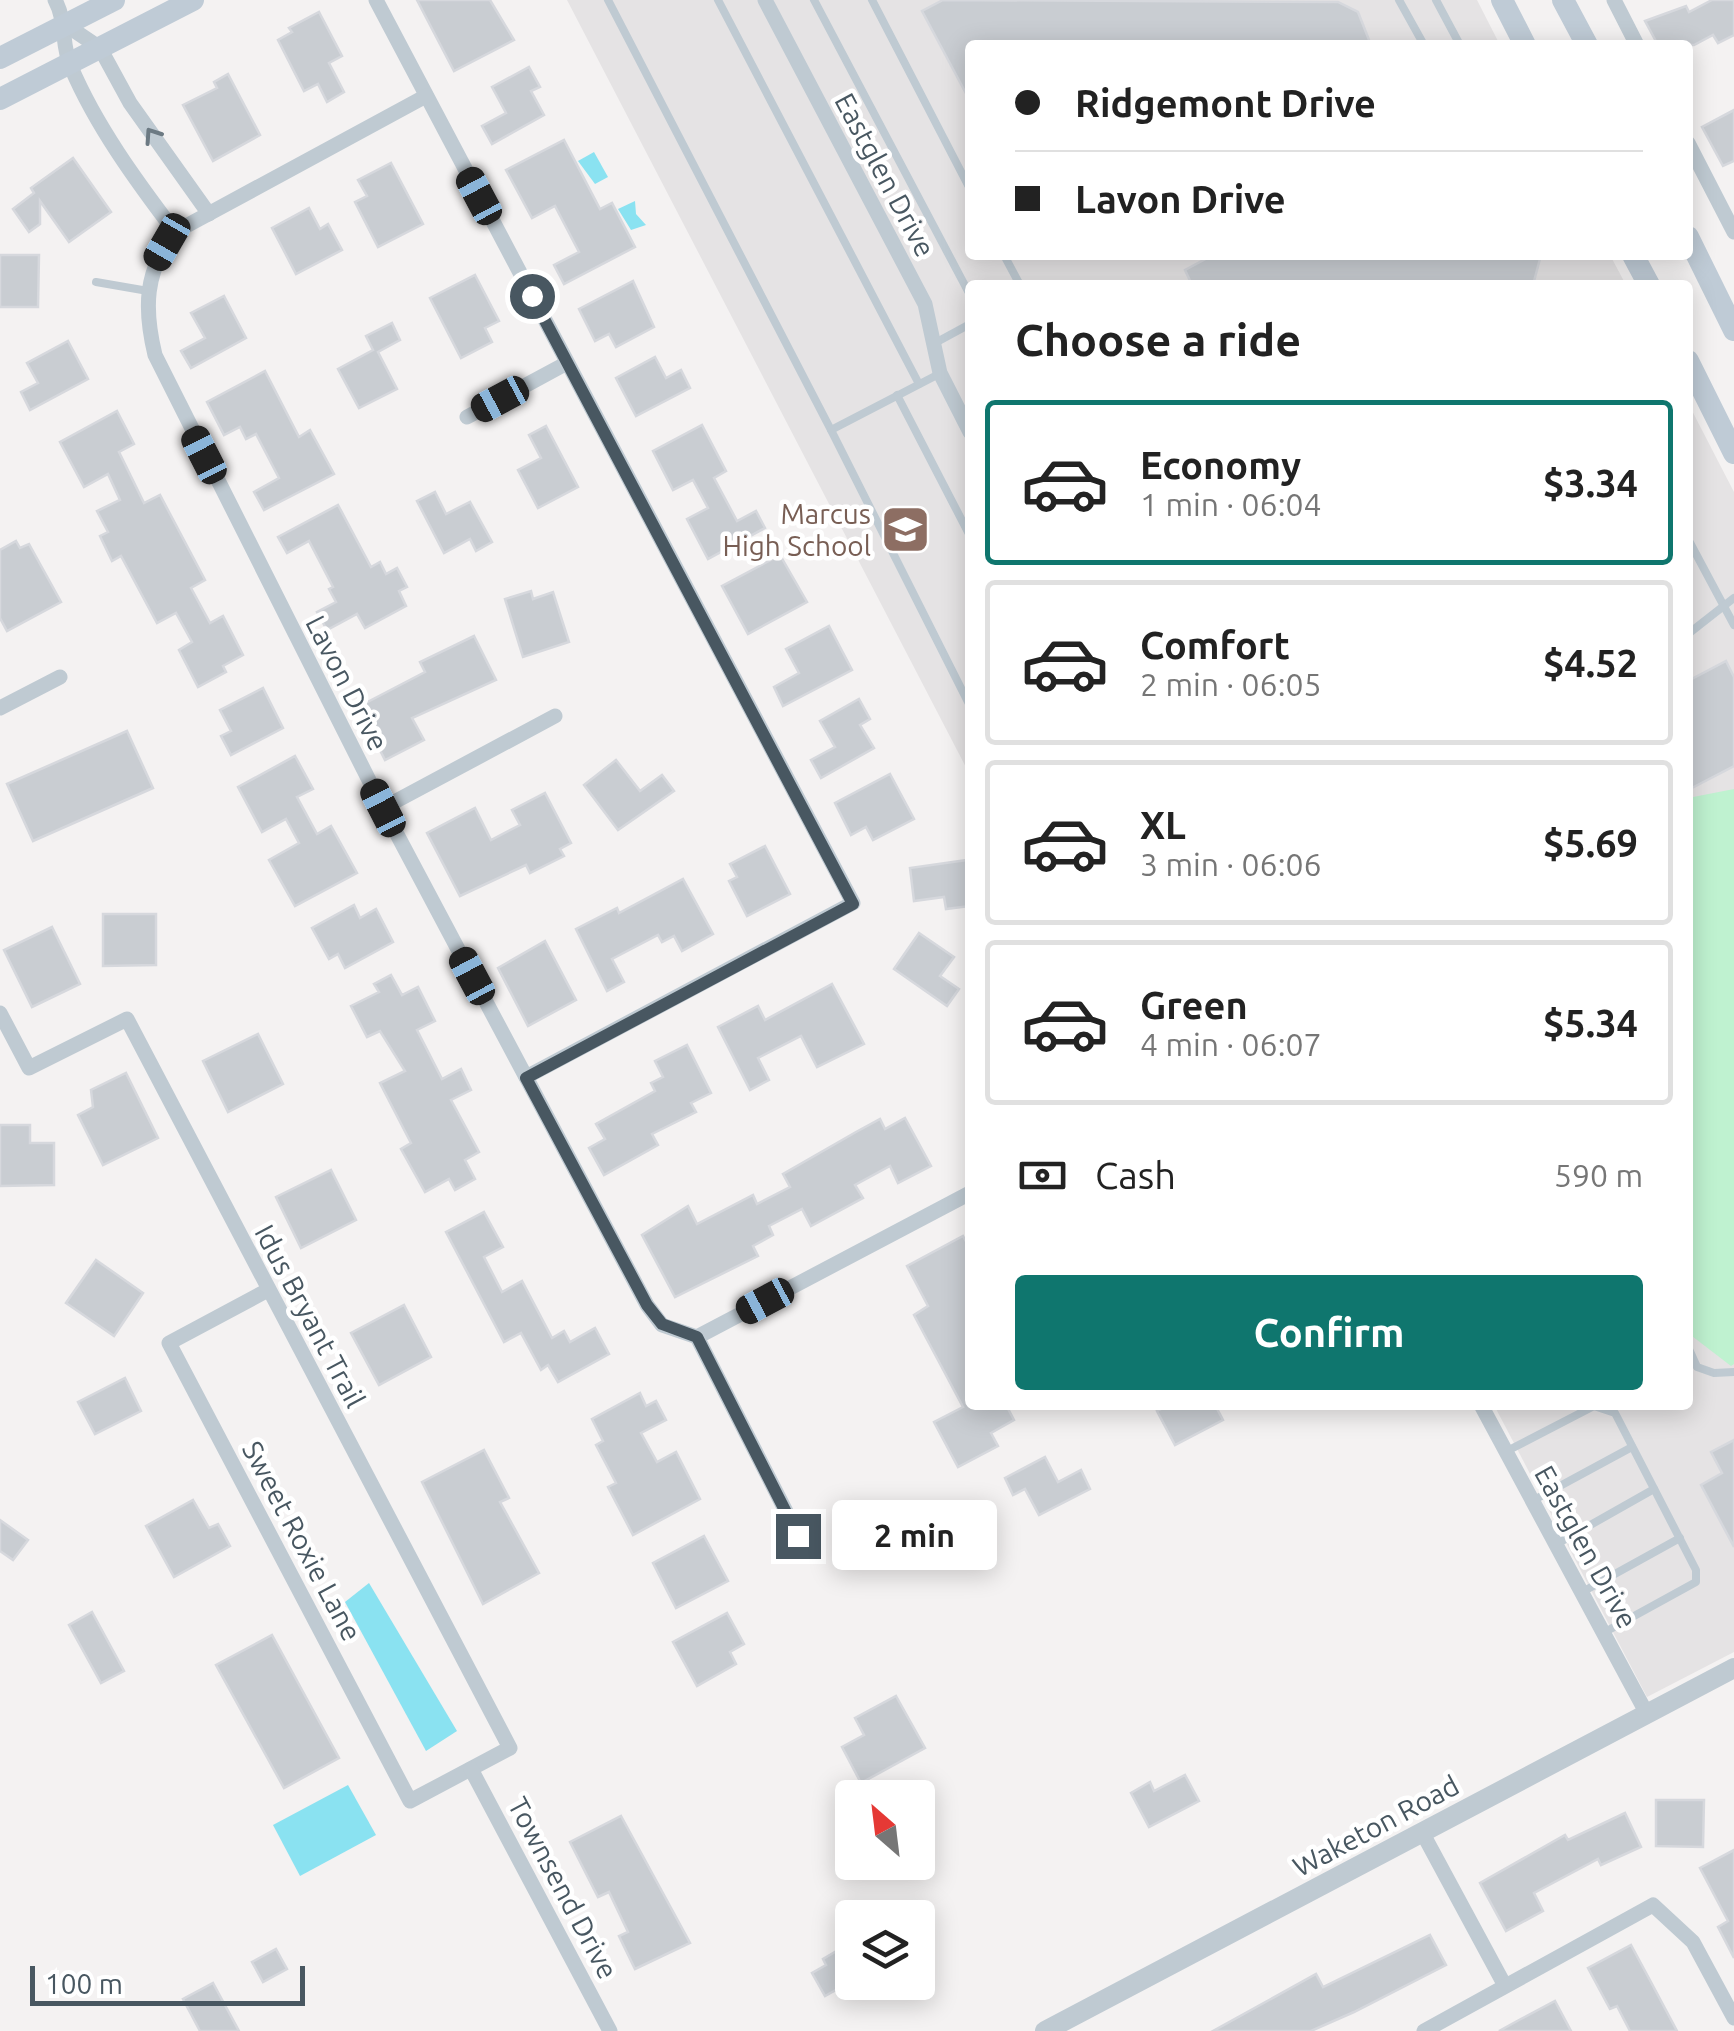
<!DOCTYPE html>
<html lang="en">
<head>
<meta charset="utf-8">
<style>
	:root { --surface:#fff; --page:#f6f6f6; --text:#222; --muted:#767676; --line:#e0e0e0; --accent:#0f766e }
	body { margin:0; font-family:Ubuntu,sans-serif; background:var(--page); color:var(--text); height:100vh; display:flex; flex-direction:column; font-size:38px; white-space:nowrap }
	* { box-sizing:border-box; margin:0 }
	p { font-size:32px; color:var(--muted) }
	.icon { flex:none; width:55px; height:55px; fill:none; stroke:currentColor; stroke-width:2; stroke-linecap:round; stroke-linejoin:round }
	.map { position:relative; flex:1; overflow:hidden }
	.drawer { position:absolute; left:965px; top:280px; width:728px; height:1130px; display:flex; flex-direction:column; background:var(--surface); border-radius:10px; box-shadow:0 5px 25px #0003 }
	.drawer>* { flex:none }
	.hud { position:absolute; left:965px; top:40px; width:728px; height:220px; border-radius:10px; box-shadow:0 5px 25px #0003; display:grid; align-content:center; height:220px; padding:0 50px; background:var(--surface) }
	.needle { width:65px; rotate:332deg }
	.fabs { position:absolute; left:835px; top:1780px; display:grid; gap:20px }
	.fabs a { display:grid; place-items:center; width:100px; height:100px; border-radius:10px; background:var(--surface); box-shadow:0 5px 25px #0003; font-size:50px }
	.scale { position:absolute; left:30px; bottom:25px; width:275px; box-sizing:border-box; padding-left:10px; border:5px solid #485761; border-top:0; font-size:28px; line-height:35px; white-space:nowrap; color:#485761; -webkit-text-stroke:8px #fff; paint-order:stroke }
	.end { position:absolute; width:45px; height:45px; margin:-22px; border:12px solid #485761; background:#fff; box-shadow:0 0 0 5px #fff }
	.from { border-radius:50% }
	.bubble { position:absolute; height:70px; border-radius:10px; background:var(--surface); box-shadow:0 5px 25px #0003; font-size:32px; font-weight:700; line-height:70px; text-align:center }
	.car { position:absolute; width:30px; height:60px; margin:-30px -15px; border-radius:12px; box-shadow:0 0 8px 2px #0007; background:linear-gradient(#222 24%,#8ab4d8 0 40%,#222 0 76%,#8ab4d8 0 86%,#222 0) }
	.hud b { display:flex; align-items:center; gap:35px; height:95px; font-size:38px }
	.hud b+b { border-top:2px solid var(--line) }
	.hud i { width:25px; height:25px; background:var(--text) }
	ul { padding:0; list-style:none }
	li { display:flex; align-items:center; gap:30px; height:165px; margin:0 20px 15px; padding:0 30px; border:5px solid var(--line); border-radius:10px }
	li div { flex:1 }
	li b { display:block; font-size:38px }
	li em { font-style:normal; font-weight:700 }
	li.current { border-color:var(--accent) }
	li>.icon { width:90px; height:90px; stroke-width:1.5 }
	h2 { padding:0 50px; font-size:45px; line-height:120px }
	.pay { display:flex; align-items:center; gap:25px; height:110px; padding:0 50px; font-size:38px }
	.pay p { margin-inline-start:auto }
	.button { display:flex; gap:20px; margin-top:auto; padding:20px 50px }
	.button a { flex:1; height:115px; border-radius:10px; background:var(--accent); color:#fff; font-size:40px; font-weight:700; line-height:115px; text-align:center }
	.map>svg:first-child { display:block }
	.education { fill:#e5e3e4 }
	.green { fill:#bff2d0 }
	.water { fill:#8ae2f1 }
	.building { fill:#c9cdd2; stroke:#d6d8dd; stroke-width:2.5 }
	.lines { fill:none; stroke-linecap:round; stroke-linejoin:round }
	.service { stroke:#bfcad2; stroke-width:8 }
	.minor { stroke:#bfcad2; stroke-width:15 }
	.tertiary { stroke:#bfcad2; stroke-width:20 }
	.secondary { stroke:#bfcbd6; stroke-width:22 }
	.oneway { stroke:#6c7a83 }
	.route { stroke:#485761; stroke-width:12 }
	.labels { text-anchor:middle; stroke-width:9; stroke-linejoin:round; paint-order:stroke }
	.street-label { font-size:28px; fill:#485761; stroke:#fff }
	.education-label { font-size:28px; fill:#785e54; stroke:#fff; text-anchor:end }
</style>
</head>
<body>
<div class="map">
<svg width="1734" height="2031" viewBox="0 0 1734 2031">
	<rect width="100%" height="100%" fill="#f4f2f2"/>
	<g class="education">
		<polygon points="567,0 1477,0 1500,45 970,45 970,255 1610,255 1626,285 970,285 970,775"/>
		<polygon points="1688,403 1734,492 1734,1652 1647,1697 1494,1405 1688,1405"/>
	</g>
	<polygon class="green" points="1734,789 1734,1364 1731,1366 1688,1333 1688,798"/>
	<g class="water">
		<polygon points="594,152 608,177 595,184 578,161"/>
		<polygon points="635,201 636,214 646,225 631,230 618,209"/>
		<polygon points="369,1583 457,1731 426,1751 345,1602"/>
		<polygon points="348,1785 376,1835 300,1876 273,1825"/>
	</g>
	<g class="building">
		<polygon points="417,0 490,0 514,40 454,71"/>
		<polygon points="943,0 1338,2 1358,12 1371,45 970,45 970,101 922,11"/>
		<polygon points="1712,0 1734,0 1734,35 1718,43 1713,35 1694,45 1658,45 1645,21 1686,6 1689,12"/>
		<polygon points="319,12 342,56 329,63 344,92 327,102 318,84 304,91 278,40 292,32 289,28"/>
		<polygon points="529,67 540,87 531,91 544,115 492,144 482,126 506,113 492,87"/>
		<polygon points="228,74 260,135 213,161 183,105 217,88 214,82"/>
		<polygon points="1734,110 1734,161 1723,166 1702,127"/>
		<polygon points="564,140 600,209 612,203 635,247 564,284 554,265 579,252 555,206 532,218 506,170"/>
		<polygon points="73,158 111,212 69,242 40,201 40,224 29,232 13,209 34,193 31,188"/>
		<polygon points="391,163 423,224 378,247 355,202 367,196 358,180"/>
		<polygon points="309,208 320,229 328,224 342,250 296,274 272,228"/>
		<polygon points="0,255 39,255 38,307 0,307"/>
		<polygon points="1213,255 1541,255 1533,285 1192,285 1185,270"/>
		<polygon points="475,275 499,321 485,328 492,342 461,358 430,298"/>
		<polygon points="633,281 654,327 616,347 609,334 595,341 579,309"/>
		<polygon points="224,296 246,338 191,368 181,351 205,338 191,313"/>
		<polygon points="392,323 400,340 378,352 397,389 359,408 338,369 373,350 366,336"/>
		<polygon points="68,341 88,379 30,410 21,392 38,383 27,363"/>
		<polygon points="655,357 666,378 681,370 690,388 636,416 616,378"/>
		<polygon points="265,371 299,437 310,430 334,474 264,510 254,492 279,478 256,434 246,439 240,427 224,435 207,402"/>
		<polygon points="117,411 134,444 119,452 144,503 160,495 205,580 191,588 210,623 223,616 243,655 223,666 226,672 198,687 179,650 192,642 176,613 157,623 121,556 112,561 100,536 108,532 97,511 120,500 108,474 84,487 60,442"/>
		<polygon points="702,425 726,471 714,478 737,521 756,511 765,528 708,559 687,519 708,508 693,480 673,490 653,451"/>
		<polygon points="546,426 578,487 538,508 518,470 541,458 529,435"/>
		<polygon points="435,492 446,514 470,502 492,542 476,551 470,539 444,553 417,501"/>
		<polygon points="338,505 371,567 380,562 386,574 397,568 407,587 399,591 406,606 365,628 357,614 327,630 317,612 336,602 329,589 333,587 309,541 287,553 278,537"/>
		<polygon points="16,541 20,548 29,544 61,602 7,631 0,618 0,550"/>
		<polygon points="780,555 807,602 748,634 722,586"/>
		<polygon points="531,591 533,599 553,592 569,642 523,657 505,599"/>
		<polygon points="829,626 852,670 783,706 774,687 799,673 786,649"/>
		<polygon points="474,636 496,680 412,718 424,740 385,760 358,707 425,672 420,662"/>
		<polygon points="1726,661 1734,677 1734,766 1688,790 1688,681"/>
		<polygon points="263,688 283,728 231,755 221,736 231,731 220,710"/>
		<polygon points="859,699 870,719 860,725 874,748 821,778 811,760 835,747 820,721"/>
		<polygon points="127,731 153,788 33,841 7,784"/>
		<polygon points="295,756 313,789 297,797 317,834 331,826 357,873 295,906 269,860 299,843 286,819 262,832 238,787"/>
		<polygon points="616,760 640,791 662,775 674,791 618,830 584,785"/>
		<polygon points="890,774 914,819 873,840 866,827 851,835 835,803"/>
		<polygon points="545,793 571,843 560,849 564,856 530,873 526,865 460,896 427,833 475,808 491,840 520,825 512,810"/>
		<polygon points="765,846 790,894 747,916 729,881 737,877 730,864"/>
		<polygon points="967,860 970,906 946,909 944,897 914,901 910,868"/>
		<polygon points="683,879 713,934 682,951 674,936 662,942 658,935 612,959 624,982 607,991 576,929 617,908 619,913"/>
		<polygon points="354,905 360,918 376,909 393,942 345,968 338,954 329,959 312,928"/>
		<polygon points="103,914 156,914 156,965 103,966"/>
		<polygon points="52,927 80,984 32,1007 4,950"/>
		<polygon points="919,933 954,957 940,976 959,989 947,1006 894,969"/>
		<polygon points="545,941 576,1000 528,1026 498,968"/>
		<polygon points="391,975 402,995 418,987 435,1021 417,1030 442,1079 461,1069 471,1090 451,1100 479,1152 465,1160 475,1179 455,1190 449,1179 425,1192 401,1149 411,1143 380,1083 405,1071 380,1031 367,1037 351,1006 379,992 374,984"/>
		<polygon points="832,984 864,1044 817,1067 801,1036 758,1058 769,1080 750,1090 718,1027 758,1006 765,1020"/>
		<polygon points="258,1034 283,1084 228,1112 203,1061"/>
		<polygon points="687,1045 711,1093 691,1103 696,1112 652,1134 658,1145 604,1175 589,1148 605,1139 596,1124 655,1091 651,1083 663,1077 655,1061"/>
		<polygon points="126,1073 158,1138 103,1165 78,1115 93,1107 91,1090"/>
		<polygon points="905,1118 931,1166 898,1183 890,1166 855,1185 863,1198 811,1226 802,1209 769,1226 773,1235 753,1246 758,1256 675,1297 642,1235 688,1206 697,1224 753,1195 757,1204 790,1187 783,1174 856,1132 880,1119 885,1129"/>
		<polygon points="0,1125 30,1125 30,1143 54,1143 54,1185 0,1186"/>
		<polygon points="331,1170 356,1220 301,1248 276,1197"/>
		<polygon points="484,1212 503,1247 484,1257 502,1292 522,1281 552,1338 564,1331 570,1342 595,1328 609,1354 558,1382 548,1365 541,1370 521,1333 504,1342 446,1232"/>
		<polygon points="963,1236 970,1249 970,1405 1006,1405 1014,1420 991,1433 998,1446 958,1467 934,1422 963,1407 914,1315 928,1306 907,1266"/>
		<polygon points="96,1260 143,1293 114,1336 66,1303"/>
		<polygon points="404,1305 431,1357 379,1385 351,1333"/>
		<polygon points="125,1378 141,1411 95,1434 78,1402"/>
		<polygon points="640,1393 646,1406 656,1401 666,1420 641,1433 657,1462 676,1452 700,1499 633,1535 608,1487 616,1483 596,1445 603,1441 592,1419"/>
		<polygon points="1169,1405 1215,1405 1223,1420 1175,1445 1157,1411"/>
		<polygon points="1734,1440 1734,1547 1701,1485 1722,1473 1711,1452"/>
		<polygon points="484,1450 509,1498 500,1502 539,1573 483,1604 422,1482"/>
		<polygon points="1045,1457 1058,1482 1081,1470 1090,1489 1039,1515 1025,1489 1013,1495 1005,1478"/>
		<polygon points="193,1500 209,1528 218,1524 230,1546 174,1577 146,1526"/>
		<polygon points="0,1520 28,1540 13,1560 0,1551"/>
		<polygon points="704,1536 728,1581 676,1608 653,1563"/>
		<polygon points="92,1612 124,1671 101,1683 69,1625"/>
		<polygon points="727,1613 744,1644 730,1652 736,1664 697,1686 673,1642"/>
		<polygon points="272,1635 339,1758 284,1788 216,1665"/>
		<polygon points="896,1696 925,1748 861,1783 842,1747 864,1735 855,1718"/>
		<polygon points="1185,1775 1199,1801 1149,1827 1131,1793 1150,1782 1154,1791"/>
		<polygon points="1656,1800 1704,1800 1703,1847 1656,1846"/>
		<polygon points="1625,1813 1641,1847 1601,1865 1598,1859 1534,1893 1543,1911 1506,1931 1480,1883 1565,1835 1568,1840"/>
		<polygon points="621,1816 690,1943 635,1969 619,1936 628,1932 609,1892 598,1897 570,1842"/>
		<polygon points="1734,1850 1734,1958 1718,1927 1728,1921 1700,1868"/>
		<polygon points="1430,1935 1446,1965 1354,2012 1311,2031 1213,2031 1316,1974 1323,1987"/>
		<polygon points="852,1942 852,1981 825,1996 812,1973 826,1965 823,1959"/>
		<polygon points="1631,1945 1652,1984 1677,2031 1630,2031 1617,2006 1610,2009 1588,1968"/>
		<polygon points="276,1949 287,1969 263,1982 252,1962"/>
		<polygon points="213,1983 239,2031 200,2031 183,1999"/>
		<polygon points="1555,2001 1571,2031 1499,2031 1519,2020"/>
	</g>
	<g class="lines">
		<g class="service">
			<polyline points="608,0 831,430 939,374"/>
			<polyline points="718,0 919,384"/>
			<polyline points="814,0 970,295"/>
			<polyline points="872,0 970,189"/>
			<polyline points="1399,0 1424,45"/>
			<polyline points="1436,0 1460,45"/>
			<polyline points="1004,255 1020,285"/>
			<polyline points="96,282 148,291"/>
			<polyline points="935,343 970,324"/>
			<polyline points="897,395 970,536"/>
			<polyline points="831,430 970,706"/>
			<polyline points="1688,539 1734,625"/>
			<polyline points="1688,634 1734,598"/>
			<polyline points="1688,1347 1697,1367 1714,1373 1734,1372"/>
			<polyline points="1505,1452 1594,1406 1615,1413 1696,1570 1696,1582 1605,1632"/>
			<polyline points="1534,1500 1632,1447"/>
			<polyline points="1555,1545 1654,1489"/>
			<polyline points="1584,1591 1680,1538"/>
		</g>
		<g class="minor">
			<path d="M 55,0 C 67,22 61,46 71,67 C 96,126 137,182 175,232"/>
			<polyline points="376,0 853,903 526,1077"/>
			<polyline points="765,0 925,304 940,373 970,432"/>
			<polyline points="1614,0 1637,45"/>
			<polyline points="66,25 100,48 130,103 209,214"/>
			<path d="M 426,96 L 175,232 C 144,272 144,309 155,355 L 383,808 L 647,1305 L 662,1325 L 697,1337 L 798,1535"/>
			<polyline points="1688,143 1734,232"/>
			<polyline points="467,417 567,363"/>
			<polyline points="0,708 60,677"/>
			<polyline points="383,808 555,716"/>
			<polyline points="0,1013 29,1068 127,1019 510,1748 410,1801 169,1343 268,1290"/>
			<polyline points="697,1337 970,1193"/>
			<polyline points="1481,1405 1647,1714"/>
			<polyline points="471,1769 610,2031"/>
			<polyline points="1422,1832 1504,1984"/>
			<polyline points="1424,2031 1653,1905 1693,1942 1734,2018"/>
		</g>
		<polyline class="tertiary" points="1045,2031 1734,1668"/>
		<g class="secondary">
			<polyline points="1502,0 1525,45"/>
			<polyline points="1563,0 1587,45"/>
			<polyline points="0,58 114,0"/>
			<polyline points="0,99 193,0"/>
			<polyline points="1688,237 1734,330"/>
			<polyline points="1633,255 1649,285"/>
			<polyline points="1688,361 1734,453"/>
		</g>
	</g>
	<defs><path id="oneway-chevron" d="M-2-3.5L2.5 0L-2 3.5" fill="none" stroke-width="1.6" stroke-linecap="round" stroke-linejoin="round" transform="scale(2.5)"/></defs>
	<use class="oneway" href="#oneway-chevron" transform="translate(152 135) rotate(-124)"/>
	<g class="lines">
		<polyline class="route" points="532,296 853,904 526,1078 647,1305 662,1324 697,1337 798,1536"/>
	</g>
	<defs>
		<symbol id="school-square" viewBox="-11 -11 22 22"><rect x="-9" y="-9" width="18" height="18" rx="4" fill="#8d6e63" stroke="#fff"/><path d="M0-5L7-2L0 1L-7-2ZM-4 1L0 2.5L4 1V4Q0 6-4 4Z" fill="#fff"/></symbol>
	</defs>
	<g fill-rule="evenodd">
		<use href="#school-square" x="878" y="502" width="55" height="55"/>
	</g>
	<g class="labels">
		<g class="street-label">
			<text transform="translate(885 175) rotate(62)" y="10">Eastglen Drive</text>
			<text transform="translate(347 683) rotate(63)" y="10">Lavon Drive</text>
			<text transform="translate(310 1316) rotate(62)" y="10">Idus Bryant Trail</text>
			<text transform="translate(302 1541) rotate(62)" y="10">Sweet Roxie Lane</text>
			<text transform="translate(1586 1547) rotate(61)" y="10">Eastglen Drive</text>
			<text transform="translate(1376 1826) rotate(-28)" y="10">Waketon Road</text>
			<text transform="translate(563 1888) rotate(62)" y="10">Townsend Drive</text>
		</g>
		<g class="education-label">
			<text x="871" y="524">Marcus<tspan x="871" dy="32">High School</tspan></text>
		</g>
	</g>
</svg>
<div class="fabs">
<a><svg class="needle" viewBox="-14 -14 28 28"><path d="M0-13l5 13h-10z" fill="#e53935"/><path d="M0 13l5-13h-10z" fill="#767676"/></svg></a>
<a><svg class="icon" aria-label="layers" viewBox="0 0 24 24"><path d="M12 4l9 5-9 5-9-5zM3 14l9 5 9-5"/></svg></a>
</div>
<div class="scale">100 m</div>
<i class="end from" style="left:532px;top:296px"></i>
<i class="end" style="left:798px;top:1536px"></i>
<div class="bubble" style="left:832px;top:1500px;width:165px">2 min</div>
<i class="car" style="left:479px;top:196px;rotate:332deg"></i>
<i class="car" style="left:167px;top:242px;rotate:210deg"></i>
<i class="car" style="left:500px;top:399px;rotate:242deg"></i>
<i class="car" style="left:204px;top:455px;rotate:333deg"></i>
<i class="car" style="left:383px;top:808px;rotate:333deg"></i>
<i class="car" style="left:472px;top:976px;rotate:332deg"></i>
<i class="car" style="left:765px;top:1301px;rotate:242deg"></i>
<div class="hud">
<b><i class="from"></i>Ridgemont Drive</b>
<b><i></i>Lavon Drive</b>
</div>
<section class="drawer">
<h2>Choose a ride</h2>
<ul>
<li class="current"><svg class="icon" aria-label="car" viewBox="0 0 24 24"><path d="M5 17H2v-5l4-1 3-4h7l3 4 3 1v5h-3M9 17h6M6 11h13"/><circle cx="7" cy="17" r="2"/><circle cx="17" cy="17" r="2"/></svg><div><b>Economy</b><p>1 min · 06:04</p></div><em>$3.34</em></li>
<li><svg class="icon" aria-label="car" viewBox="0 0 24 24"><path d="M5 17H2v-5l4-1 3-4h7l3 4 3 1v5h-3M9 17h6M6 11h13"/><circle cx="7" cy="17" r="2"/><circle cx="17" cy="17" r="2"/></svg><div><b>Comfort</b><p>2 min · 06:05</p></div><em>$4.52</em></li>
<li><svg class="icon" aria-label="car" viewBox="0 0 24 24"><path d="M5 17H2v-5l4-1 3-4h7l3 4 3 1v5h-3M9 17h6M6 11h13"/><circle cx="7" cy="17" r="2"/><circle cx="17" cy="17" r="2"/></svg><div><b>XL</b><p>3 min · 06:06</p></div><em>$5.69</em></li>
<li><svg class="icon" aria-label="car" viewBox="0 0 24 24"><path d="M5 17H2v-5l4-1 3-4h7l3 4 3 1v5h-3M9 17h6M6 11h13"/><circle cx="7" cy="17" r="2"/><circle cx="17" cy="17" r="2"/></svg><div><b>Green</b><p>4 min · 06:07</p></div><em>$5.34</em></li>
</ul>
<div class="pay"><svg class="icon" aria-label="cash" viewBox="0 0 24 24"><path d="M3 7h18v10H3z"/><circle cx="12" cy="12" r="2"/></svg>Cash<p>590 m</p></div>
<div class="button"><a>Confirm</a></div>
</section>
</div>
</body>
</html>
